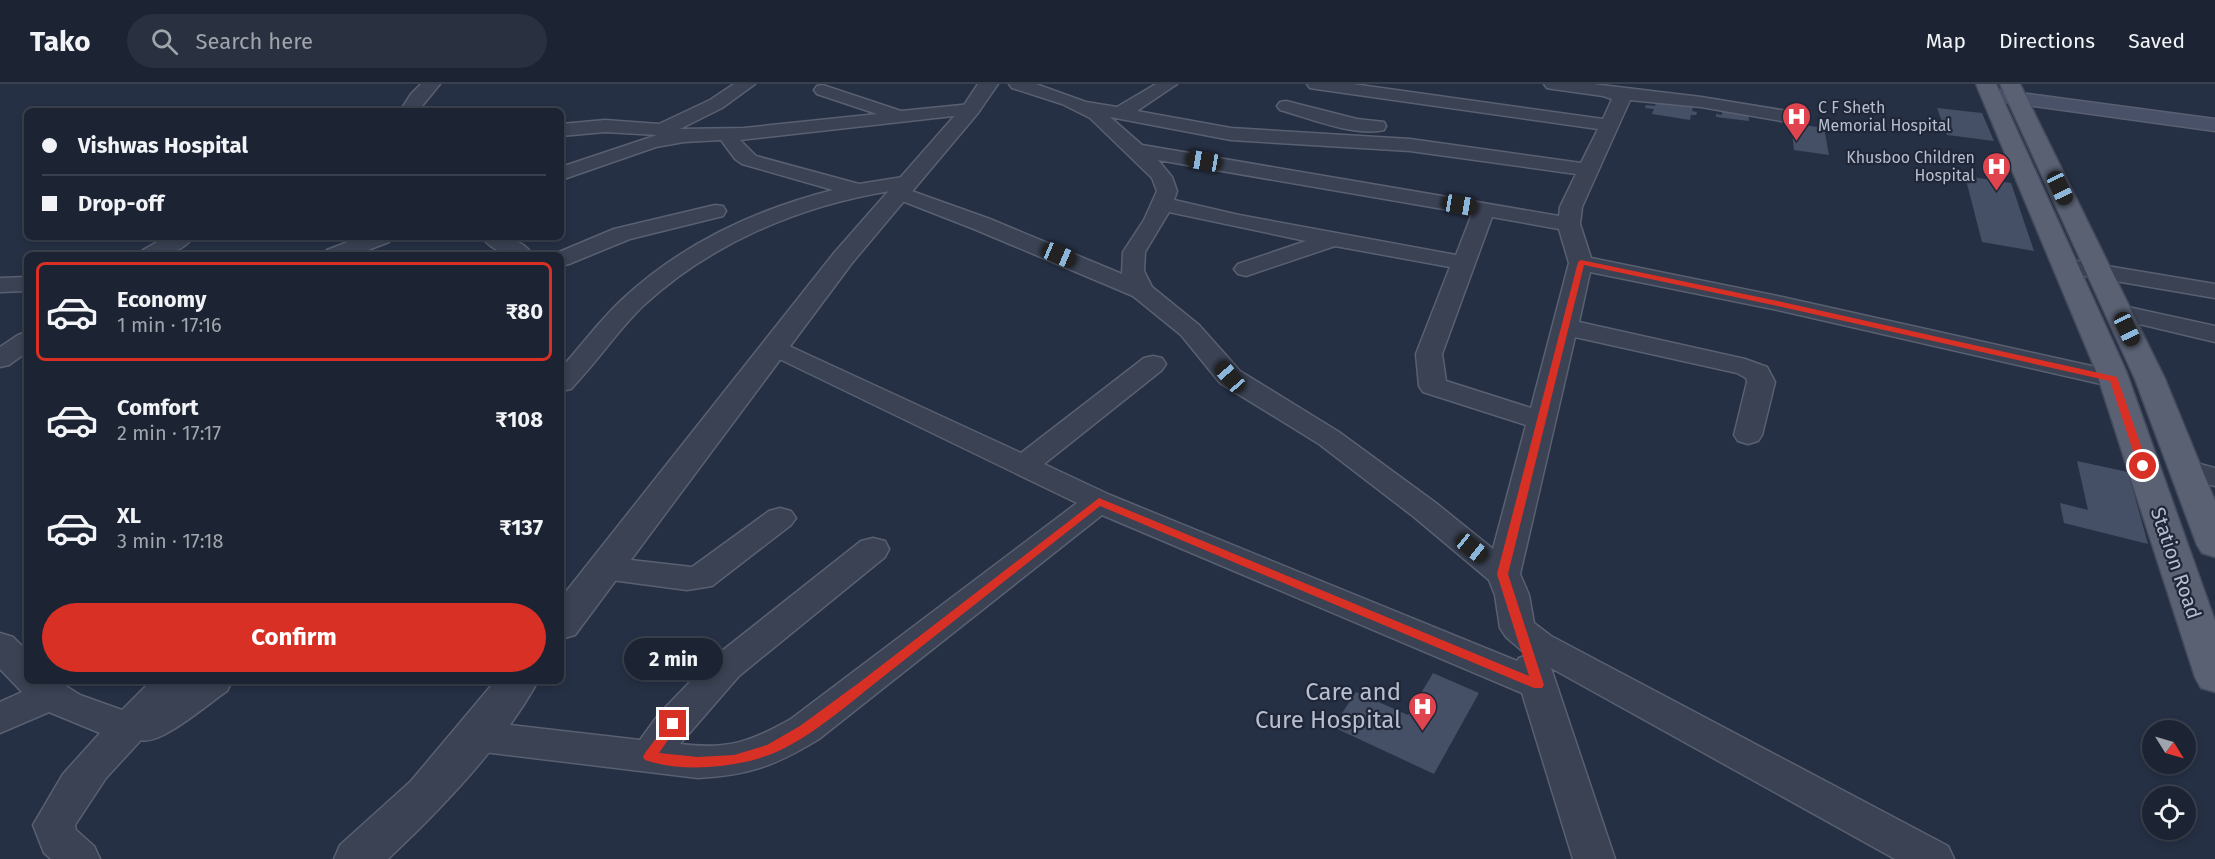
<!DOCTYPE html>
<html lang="en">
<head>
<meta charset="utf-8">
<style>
	:root { --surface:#1c2433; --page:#29303f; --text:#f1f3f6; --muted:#a0a4ac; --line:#3a414e; --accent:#d93025 }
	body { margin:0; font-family:"Fira Sans",sans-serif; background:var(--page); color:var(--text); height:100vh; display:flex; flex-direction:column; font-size:22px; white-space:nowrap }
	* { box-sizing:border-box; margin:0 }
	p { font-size:20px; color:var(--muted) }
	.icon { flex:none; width:33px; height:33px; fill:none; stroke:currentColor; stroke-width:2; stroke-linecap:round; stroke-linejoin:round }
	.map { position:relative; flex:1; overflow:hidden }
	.drawer { position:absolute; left:24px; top:168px; width:540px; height:432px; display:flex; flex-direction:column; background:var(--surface); border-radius:9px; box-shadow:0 3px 9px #0003,0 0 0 2px var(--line) }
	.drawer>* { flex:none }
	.banner { position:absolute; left:24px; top:24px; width:540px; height:132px; border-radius:9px; box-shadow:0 3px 9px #0003,0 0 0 2px var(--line); display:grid; align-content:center; height:132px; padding:0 18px; background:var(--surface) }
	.needle { width:39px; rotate:127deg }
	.tools { position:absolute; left:2142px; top:636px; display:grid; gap:12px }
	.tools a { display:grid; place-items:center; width:54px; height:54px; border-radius:50%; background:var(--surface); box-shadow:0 3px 9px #0003,0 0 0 2px var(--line); font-size:30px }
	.end { position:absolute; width:27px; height:27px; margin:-14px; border:8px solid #d93025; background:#fff; box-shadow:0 0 0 3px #fff }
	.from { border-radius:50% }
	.bubble { position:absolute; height:42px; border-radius:21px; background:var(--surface); box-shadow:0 3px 9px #0003,0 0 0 2px var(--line); font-size:20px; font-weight:700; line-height:42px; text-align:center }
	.car { position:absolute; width:18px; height:36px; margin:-18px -9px; border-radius:8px; box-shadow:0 0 4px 2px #0007; background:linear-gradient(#222 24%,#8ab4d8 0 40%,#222 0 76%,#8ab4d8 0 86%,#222 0) }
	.banner b { display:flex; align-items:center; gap:21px; height:57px; font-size:22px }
	.banner b+b { border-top:2px solid var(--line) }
	.banner i { width:15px; height:15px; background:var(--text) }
	ul { padding:10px 0 0; list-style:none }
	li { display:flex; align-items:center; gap:18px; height:99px; margin:0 12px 9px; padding:0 6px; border:3px solid transparent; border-radius:9px }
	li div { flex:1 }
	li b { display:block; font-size:22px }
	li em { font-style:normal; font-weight:700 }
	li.active { border-color:var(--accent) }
	li>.icon { width:54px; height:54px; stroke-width:1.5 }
	.primary-button { display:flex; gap:12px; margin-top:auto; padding:12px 18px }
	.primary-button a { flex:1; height:69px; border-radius:36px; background:var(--accent); color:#fff; font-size:24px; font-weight:700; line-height:69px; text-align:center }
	header { display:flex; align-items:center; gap:36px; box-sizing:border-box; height:84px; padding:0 30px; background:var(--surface); border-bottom:2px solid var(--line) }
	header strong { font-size:28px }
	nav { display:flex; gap:33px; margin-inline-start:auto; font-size:21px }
	.search { width:420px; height:54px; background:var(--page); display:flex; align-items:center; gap:15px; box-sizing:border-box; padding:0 21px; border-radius:33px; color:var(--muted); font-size:22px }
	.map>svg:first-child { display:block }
	.building { fill:#454f66 }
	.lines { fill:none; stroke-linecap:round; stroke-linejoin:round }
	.minor-casing { stroke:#596071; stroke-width:3 }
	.tertiary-casing { stroke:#596071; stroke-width:3 }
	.secondary-casing { stroke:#596071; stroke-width:3 }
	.primary-casing { stroke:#444b5d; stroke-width:3 }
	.minor { fill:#3a4253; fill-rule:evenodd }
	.tertiary { fill:#3a4253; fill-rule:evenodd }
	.secondary { fill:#485167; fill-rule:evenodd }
	.primary { fill:#596173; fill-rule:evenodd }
	.route { fill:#d93025 }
	.labels { text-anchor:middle; stroke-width:4.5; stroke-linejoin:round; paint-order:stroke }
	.far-poi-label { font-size:16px; fill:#b8becd; stroke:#1f2739; text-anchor:start }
	.street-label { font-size:20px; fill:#b8becd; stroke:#1f2739 }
	.near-poi-label { font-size:24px; fill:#b8becd; stroke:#1f2739; text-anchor:end }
</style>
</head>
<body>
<header>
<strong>Tako</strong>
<div class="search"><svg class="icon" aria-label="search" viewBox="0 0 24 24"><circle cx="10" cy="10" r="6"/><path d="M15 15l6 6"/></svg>Search here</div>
<nav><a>Map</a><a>Directions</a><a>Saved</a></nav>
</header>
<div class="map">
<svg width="2215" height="775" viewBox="0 0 2215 775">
	<rect width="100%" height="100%" fill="#263044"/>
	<g class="building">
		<polygon points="1656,18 1693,23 1692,27 1697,28 1696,31 1691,31 1690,36 1652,30 1654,25 1645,24 1646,21 1655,22"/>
		<polygon points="1716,23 1748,26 1749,37 1716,33 1716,30 1722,31 1722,27 1716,26"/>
		<polygon points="1937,24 1982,29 1994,57 1947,51"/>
		<polygon points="1791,39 1824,44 1829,71 1794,66"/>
		<polygon points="1965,92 2011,99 2034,167 1982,158"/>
		<polygon points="2077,377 2128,388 2148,460 2064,439 2060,419 2088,426"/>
		<polygon points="1433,589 1479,609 1434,690 1333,643 1356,608 1408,631"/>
	</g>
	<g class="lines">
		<defs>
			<g id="minor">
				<polygon points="421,0 440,0 418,27 400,27 411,10"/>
				<path d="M 734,0 L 755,0 L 722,24 L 680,45 L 744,44 L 877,30 L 817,10 L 814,6 L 817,2 L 823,1 L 901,27 L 971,20 L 977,21 L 980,25 L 977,29 L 971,30 L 740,56 L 756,72 L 859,100 L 909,92 L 916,94 L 919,98 L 916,102 L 906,105 L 990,135 L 1122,190 L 1123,168 L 1144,136 L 1157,107 L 1152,94 L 1090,34 L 1062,20 L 1012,4 L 1009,0 L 1036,0 L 1086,18 L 1117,23 L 1156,0 L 1177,0 L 1137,27 L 1231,44 L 1410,55 L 1581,79 L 1598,45 L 1316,5 L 1310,4 L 1307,0 L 1353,0 L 1603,35 L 1612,15 L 1603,12 L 1553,5 L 1547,4 L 1544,0 L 1593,0 L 1701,13 L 1793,28 L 1796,32 L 1793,36 L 1787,38 L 1701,23 L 1630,16 L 1582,123 L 1580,140 L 1591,174 L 1782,213 L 2114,287 L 2124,289 L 2127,295 L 2124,301 L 2114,303 L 1782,227 L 1590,188 L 1579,238 L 1745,275 L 1767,283 L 1775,298 L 1762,351 L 1758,357 L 1748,360 L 1738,357 L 1734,351 L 1747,298 L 1746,294 L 1737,289 L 1575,253 L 1520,490 L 1529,511 L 1534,539 L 1551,552 L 1948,762 L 1954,775 L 1895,775 L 1551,584 L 1615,775 L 1573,775 L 1522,609 L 1102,431 L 819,655 C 775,682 749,691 698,694 L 476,667 L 462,663 L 457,652 L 462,641 L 476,637 L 640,656 L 659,630 L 713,574 L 861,457 L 873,454 L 885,457 L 889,465 L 885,473 L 739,592 L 680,660 C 728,666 750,658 791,635 L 1077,419 L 765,268 L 761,263 L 765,258 L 774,255 L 1021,369 L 1144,274 L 1153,272 L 1162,274 L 1166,280 L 1162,286 L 1044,380 L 1110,411 L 1517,577 L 1519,574 L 1527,571 L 1506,553 L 1500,544 L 1495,511 L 1489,496 L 1414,433 L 1319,360 L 1220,299 L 1181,251 L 1133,212 L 974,145 L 892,113 L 890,107 C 799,122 711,159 643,222 C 620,244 602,271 580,295 L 571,305 L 561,307 L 561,284 C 583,260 602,233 626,212 C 684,159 758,125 833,106 L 742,80 L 735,75 L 721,56 L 684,58 L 656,63 L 561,96 L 561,83 L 657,51 L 605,48 L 561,52 L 561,40 L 605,36 L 659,40 L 710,16 ZM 1110,33 L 1231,56 L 1410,67 L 1576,90 L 1560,123 L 1559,132 L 1142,61 ZM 1158,76 L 1472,130 L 1456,171 L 1239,131 L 1174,116 L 1177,107 L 1172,93 ZM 1169,128 L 1306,157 L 1238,180 L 1234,185 L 1238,190 L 1246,192 L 1335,162 L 1450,183 L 1416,270 L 1419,302 L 1423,308 L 1526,341 L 1493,465 L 1436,419 L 1339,348 L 1240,287 L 1199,241 L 1152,203 L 1144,187 L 1145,168 ZM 1492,133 L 1559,145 L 1569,179 L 1531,324 L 1446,297 L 1442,270 Z"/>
				<path d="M 1286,17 L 1357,35 L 1384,38 L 1386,42 L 1384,46 C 1354,53 1309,34 1280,26 L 1277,22 L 1280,18 Z"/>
				<polygon points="715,121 723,122 726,127 723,132 630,155 569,180 561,182 561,171 552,171 614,145"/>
				<path d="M 166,153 L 193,153 C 181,171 159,171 140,171 L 143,166 Z"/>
				<polygon points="361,153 392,153 389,158 355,171 324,171 327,166"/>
				<path d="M 482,153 C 501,153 521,153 533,171 C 514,171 494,171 482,153 Z"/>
				<polygon points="2065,175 2215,200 2215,214 2057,187 2053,182 2057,177"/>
				<polygon points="27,193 27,207 0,208 0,194"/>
				<polygon points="2119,221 2215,242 2215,258 2110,233 2107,228 2110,223"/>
				<polygon points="27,248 27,268 9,281 0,283 0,263 18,251"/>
				<polygon points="2185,376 2215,384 2215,402 2174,391 2170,385 2174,379"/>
				<polygon points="780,424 791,427 796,434 791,441 712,502 687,506 604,495 592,492 587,484 592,476 604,473 692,483 769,427"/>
				<path d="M 0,549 L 13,553 L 27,567 L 27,597 L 58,597 L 80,611 L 122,626 L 151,597 L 232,597 L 227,607 C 209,619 160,662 141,656 L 106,694 L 75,741 L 76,746 L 94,762 L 100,775 L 51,775 L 44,769 L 33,741 L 63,690 L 100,649 L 49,628 L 0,649 L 0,618 L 22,608 L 0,585 Z"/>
			</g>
			<g id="tertiary">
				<polygon points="978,0 998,0 978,29 852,179 575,551 561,555 561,514 834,169 964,21"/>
				<path d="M 495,597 L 538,597 C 502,662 442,724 388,775 L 334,775 L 340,761 L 411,697 Z"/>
			</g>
			<polygon id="secondary" points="1991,5 2215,35 2215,47 1984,15 1981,11 1984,7"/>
			<g id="primary">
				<polygon points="1976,0 1996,0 2126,287 2215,537 2215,608 2201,604 2195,593 2096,287"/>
				<polygon points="2000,0 2020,0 2165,295 2215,417 2215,473 2202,469 2197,461 2135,295"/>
			</g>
		</defs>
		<use href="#minor" class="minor-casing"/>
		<use href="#tertiary" class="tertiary-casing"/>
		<use href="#secondary" class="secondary-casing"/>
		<use href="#primary" class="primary-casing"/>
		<use href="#minor" class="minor"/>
		<use href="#tertiary" class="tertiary"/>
		<use href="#secondary" class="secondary"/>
		<use href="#primary" class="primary"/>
	</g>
	<path class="route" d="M 1581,176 L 1782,218 L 2117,293 L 2148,382 L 2143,385 L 2138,382 L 2110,297 L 1782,223 L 1584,181 L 1508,490 L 1544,601 L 1542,604 L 1534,604 L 1100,422 C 1031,476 962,531 893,585 C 859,611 813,653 774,669 C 737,684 683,689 645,676 L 643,673 L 645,669 L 669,637 L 673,635 L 679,640 L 659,669 L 698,673 L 734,671 L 767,661 L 800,642 L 860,598 L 1099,414 L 1529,592 L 1497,490 L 1578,178 Z"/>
	<defs>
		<symbol id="hospital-pin" viewBox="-11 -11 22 30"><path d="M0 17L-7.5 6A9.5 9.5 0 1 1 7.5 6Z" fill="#e0444e" stroke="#1f2739"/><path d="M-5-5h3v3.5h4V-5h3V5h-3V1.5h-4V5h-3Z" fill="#fff"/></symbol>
	</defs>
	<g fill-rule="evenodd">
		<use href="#hospital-pin" x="1780" y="16" width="33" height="45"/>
		<use href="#hospital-pin" x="1980" y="66" width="33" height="45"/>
		<use href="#hospital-pin" x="1406" y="606" width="33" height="45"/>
	</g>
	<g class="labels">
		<g class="far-poi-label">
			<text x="1818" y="29">C F Sheth<tspan x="1818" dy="18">Memorial Hospital</tspan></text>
			<text x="1975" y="79" text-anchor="end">Khusboo Children<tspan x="1975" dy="18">Hospital</tspan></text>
		</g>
		<g class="street-label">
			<text transform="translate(2176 479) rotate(71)" y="7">Station Road</text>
		</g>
		<g class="near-poi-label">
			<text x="1401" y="616">Care and<tspan x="1401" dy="28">Cure Hospital</tspan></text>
		</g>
	</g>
</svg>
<div class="tools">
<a><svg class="needle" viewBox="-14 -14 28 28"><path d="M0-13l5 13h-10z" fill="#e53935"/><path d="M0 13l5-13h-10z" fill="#a0a4ac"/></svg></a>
<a><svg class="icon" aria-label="locate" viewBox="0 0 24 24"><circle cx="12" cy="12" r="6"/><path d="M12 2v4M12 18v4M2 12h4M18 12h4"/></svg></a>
</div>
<i class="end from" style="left:2143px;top:382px"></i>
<i class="end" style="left:673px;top:640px"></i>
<div class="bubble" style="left:624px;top:554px;width:99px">2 min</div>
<i class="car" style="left:1204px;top:77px;rotate:280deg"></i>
<i class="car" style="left:2060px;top:104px;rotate:155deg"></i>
<i class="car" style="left:1460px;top:121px;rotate:100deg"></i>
<i class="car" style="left:1059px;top:171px;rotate:113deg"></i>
<i class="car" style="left:2127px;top:245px;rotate:155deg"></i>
<i class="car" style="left:1230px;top:293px;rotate:319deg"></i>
<i class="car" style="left:1472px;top:464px;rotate:129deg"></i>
<div class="banner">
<b><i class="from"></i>Vishwas Hospital</b>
<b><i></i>Drop-off</b>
</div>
<section class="drawer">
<ul>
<li class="active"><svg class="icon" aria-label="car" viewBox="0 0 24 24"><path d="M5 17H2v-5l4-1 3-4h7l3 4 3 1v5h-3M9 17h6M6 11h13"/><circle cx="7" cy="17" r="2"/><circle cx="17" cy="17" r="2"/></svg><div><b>Economy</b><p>1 min · 17:16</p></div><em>₹80</em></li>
<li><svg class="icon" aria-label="car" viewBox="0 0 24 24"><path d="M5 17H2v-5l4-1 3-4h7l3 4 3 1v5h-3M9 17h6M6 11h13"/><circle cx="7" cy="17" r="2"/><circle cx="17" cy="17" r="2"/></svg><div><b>Comfort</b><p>2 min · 17:17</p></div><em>₹108</em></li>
<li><svg class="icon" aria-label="car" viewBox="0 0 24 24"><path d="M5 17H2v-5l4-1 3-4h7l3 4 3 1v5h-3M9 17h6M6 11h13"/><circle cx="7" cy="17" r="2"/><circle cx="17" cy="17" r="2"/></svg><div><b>XL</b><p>3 min · 17:18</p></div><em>₹137</em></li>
</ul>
<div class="primary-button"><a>Confirm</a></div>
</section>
</div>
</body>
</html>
